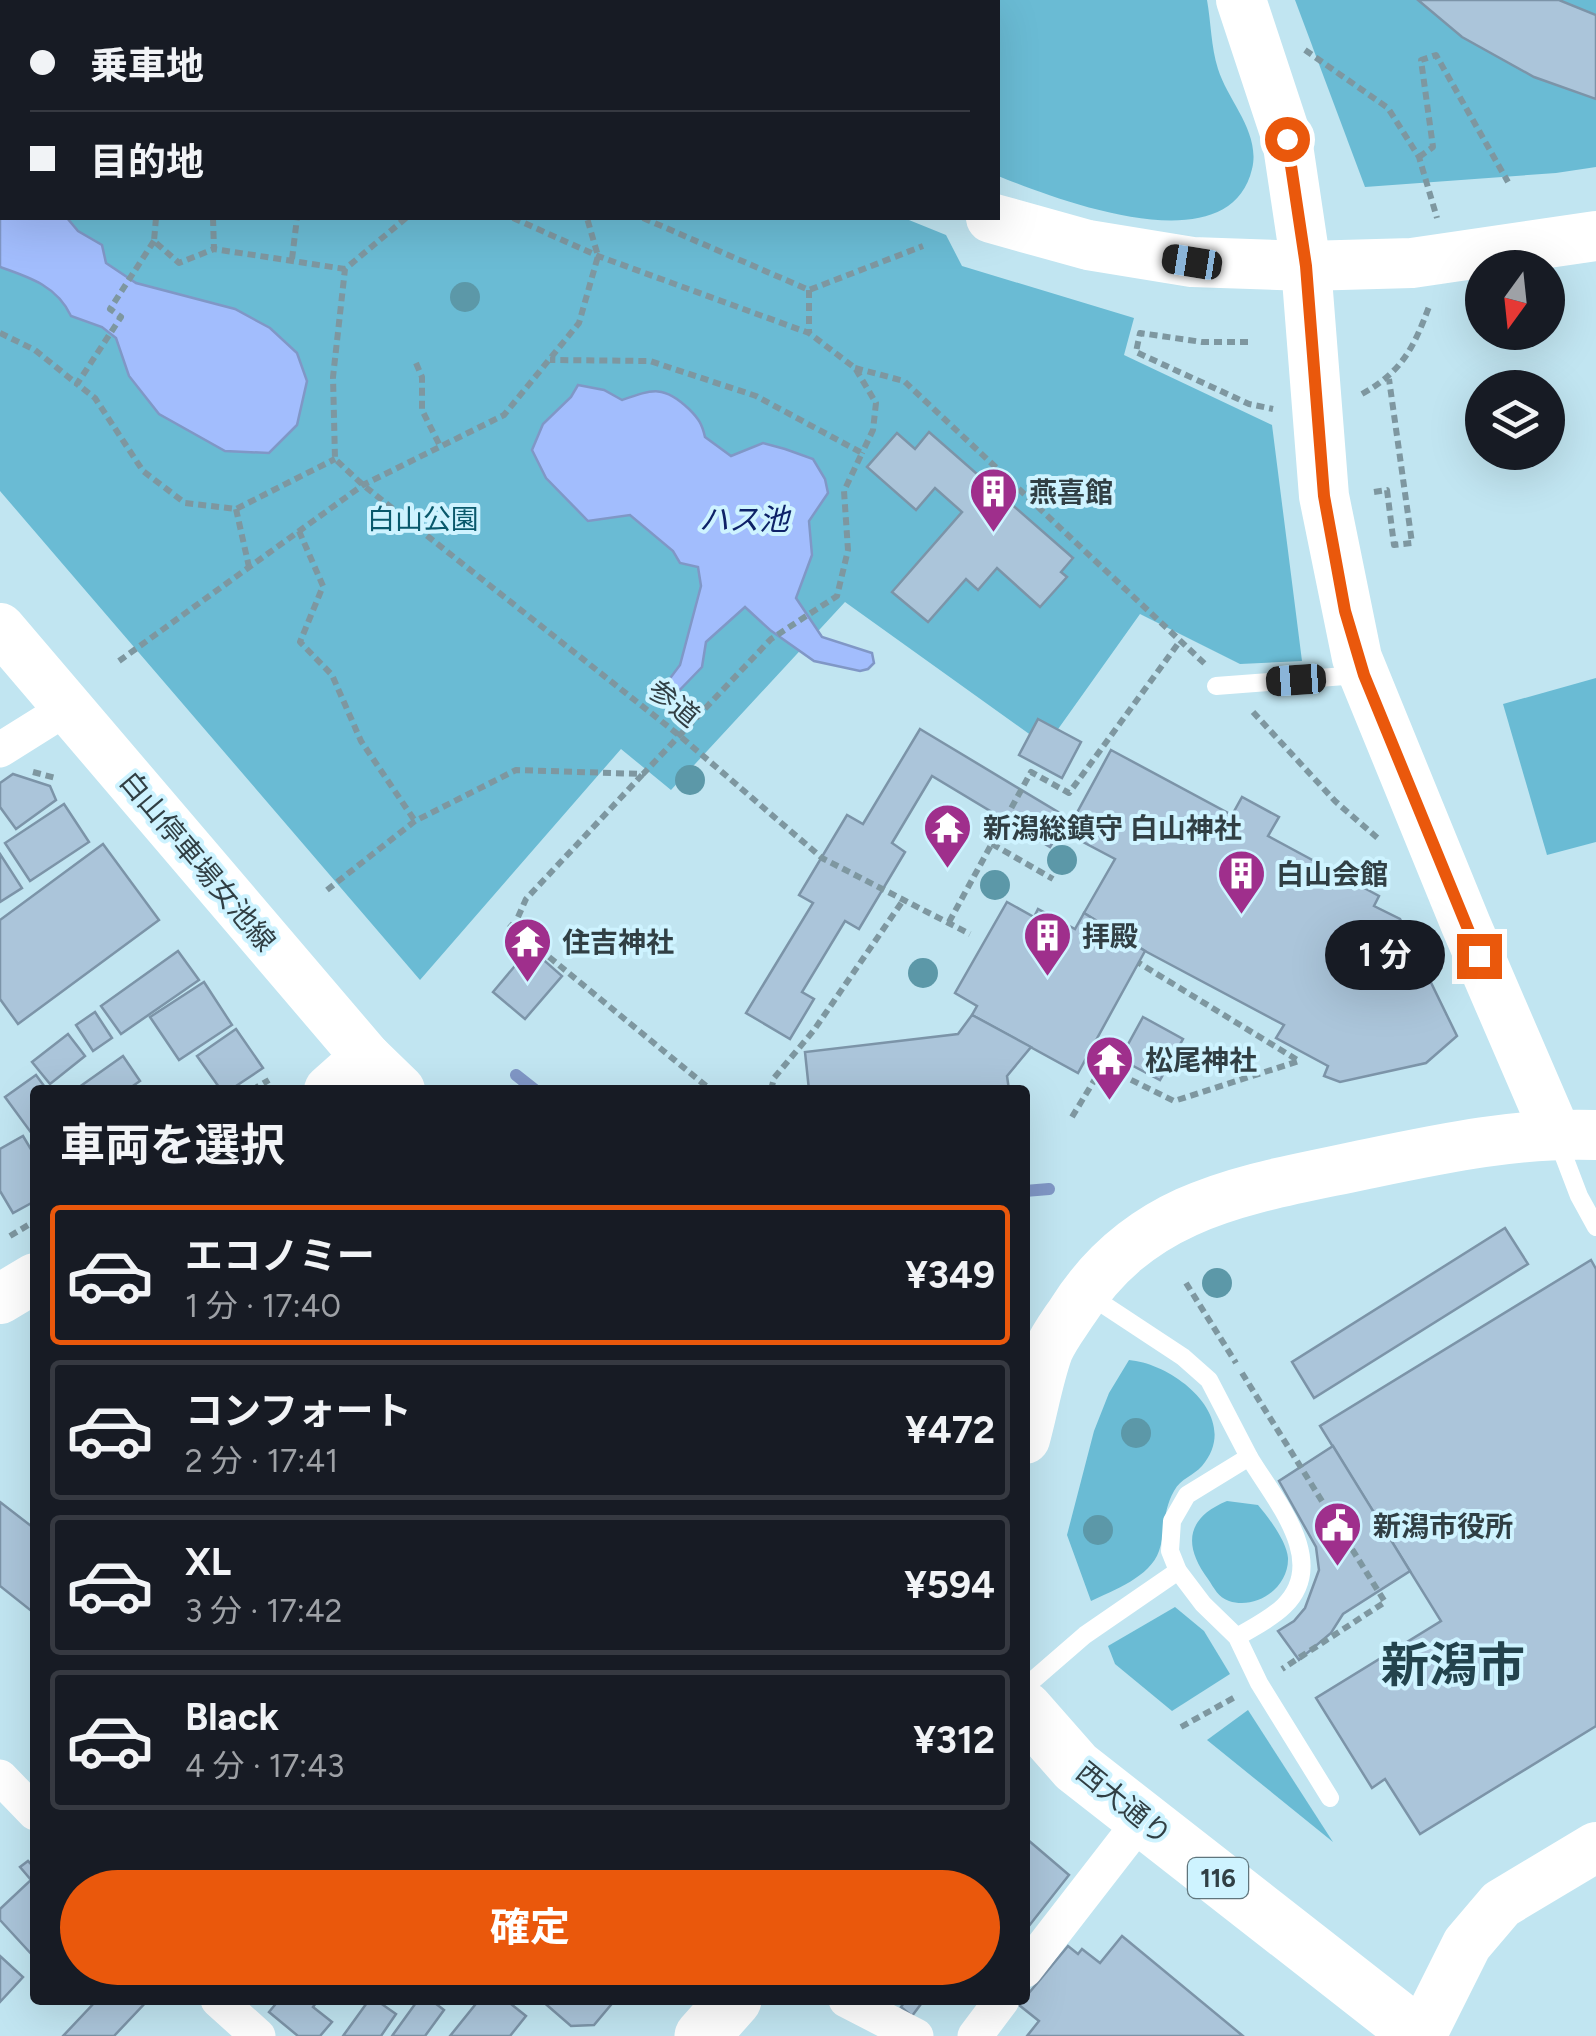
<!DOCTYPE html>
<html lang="ja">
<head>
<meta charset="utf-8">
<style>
	:root { --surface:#171b24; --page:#242831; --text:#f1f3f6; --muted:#9ea1a6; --line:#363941; --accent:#ea580c }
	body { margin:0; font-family:Figtree,"Noto Sans JP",sans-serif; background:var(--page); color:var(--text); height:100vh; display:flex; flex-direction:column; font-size:38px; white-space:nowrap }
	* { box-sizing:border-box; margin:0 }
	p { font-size:32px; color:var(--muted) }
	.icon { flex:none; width:55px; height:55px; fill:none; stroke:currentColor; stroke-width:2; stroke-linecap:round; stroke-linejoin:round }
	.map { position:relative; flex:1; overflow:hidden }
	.details { position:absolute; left:30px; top:1085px; width:1000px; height:920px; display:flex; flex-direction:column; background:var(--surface); border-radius:10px; box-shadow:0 10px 40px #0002 }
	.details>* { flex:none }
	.top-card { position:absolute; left:0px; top:0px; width:1000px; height:220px; box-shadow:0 10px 40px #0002; display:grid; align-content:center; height:220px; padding:0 30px; background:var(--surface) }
	.needle { width:65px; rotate:195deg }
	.fabs { position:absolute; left:1465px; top:250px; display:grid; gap:20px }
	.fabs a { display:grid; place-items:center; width:100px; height:100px; border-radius:50%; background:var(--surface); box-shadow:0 10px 40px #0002; font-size:50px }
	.end { position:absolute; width:45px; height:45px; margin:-22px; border:12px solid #ea580c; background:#fff; box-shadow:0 0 0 5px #fff }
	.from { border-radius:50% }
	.bubble { position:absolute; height:70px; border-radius:35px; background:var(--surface); box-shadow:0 10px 40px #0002; font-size:32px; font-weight:700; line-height:70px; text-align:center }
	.car { position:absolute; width:30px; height:60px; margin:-30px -15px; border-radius:12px; box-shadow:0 0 8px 2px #0007; background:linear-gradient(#222 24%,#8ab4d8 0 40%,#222 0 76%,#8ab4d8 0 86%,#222 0) }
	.top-card b { display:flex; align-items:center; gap:35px; height:95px; font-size:38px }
	.top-card b+b { border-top:2px solid var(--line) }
	.top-card i { width:25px; height:25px; background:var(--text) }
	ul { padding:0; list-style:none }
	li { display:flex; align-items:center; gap:30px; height:140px; margin:0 20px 15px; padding:0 10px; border:5px solid var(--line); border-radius:10px }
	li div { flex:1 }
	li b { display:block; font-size:38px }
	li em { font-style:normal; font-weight:700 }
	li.on { border-color:var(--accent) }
	li>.icon { width:90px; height:90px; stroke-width:1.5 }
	h2 { padding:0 30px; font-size:45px; line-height:120px }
	.cta { display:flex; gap:20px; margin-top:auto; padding:20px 30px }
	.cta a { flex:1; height:115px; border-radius:60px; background:var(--accent); color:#fff; font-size:40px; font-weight:700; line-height:115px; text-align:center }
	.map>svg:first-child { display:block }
	.green { fill:#6abbd4 }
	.water { fill:#a2bdfd; stroke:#8097c6; stroke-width:2.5 }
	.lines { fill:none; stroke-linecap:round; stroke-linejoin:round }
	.stream { stroke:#8097c6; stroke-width:12 }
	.building { fill:#abc5da; stroke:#7c94a8; stroke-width:2.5 }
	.secondary-tunnel { stroke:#a4c4ce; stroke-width:50; stroke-dasharray:50 25; stroke-linecap:butt }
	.path { stroke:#7e97a0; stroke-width:6; stroke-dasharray:8 5; stroke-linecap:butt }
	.lane { stroke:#fff; stroke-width:18 }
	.street { stroke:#fff; stroke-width:35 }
	.secondary { stroke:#fff; stroke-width:50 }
	.highway { stroke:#fff; stroke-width:55 }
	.tree { fill:#5c98a8 }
	.route { stroke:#ea580c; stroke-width:12 }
	.labels { text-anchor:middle; stroke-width:8; stroke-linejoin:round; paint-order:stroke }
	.shield { fill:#cef3ff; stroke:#60757c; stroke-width:2.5 }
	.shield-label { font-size:25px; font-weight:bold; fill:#313f44 }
	.poi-label { font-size:28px; font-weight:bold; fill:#313f44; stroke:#cef3ff; text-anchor:start }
	.park-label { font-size:28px; fill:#09596c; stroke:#cef3ff }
	.street-label { font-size:28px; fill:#313f44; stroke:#cef3ff }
	.water-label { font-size:30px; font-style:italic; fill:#0e2268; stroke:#cef3ff }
	.town-label { font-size:48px; font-weight:bold; fill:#23434d; stroke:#cef3ff }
</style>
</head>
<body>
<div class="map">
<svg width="1596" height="2036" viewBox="0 0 1596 2036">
	<rect width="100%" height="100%" fill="#c1e5f1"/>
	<g class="green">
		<path d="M 0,0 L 1207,0 C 1211,22 1211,47 1218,69 C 1228,101 1261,133 1252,169 C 1229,267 1056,199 998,176 L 998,2 L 2,2 L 2,218 L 904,218 L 946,235 L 962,266 L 1134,318 L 1124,355 L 1272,425 L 1302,661 L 1240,664 L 1140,614 L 1046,746 L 845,602 L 671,790 L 621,749 L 420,980 L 0,491 Z"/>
		<polygon points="1295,0 1596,0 1596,167 1556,173 1365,187"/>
		<polygon points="1596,678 1596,842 1547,855 1503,704"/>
		<path d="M 1129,1360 C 1175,1364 1243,1418 1202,1466 C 1193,1476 1181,1478 1174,1491 C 1162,1512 1166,1531 1159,1551 C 1150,1577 1114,1590 1091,1601 L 1067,1535 L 1094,1431 L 1109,1393 Z"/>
		<path d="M 1227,1501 L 1258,1505 C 1269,1518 1287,1542 1288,1558 C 1289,1588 1256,1610 1229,1601 C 1218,1597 1214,1588 1208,1579 C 1183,1545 1186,1518 1227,1501 Z"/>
		<polygon points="1175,1607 1204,1631 1230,1674 1172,1711 1115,1664 1108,1646"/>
		<polygon points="1248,1710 1333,1842 1207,1740"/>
	</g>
	<g class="water">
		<path d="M 0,131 L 2,131 L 2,218 L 67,218 L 78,231 L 102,245 L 106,263 L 136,283 L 235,309 L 270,328 L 297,353 L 307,381 L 297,425 L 269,453 L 225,451 L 159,414 L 129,376 L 116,338 L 102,327 L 71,316 C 57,286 29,277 0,267 Z"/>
		<path d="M 578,385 L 604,390 L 622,400 C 653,389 664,385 689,409 C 699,419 702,424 705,437 L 731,456 L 763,443 L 785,449 L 813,459 L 825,479 L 828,493 L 809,521 L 812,555 L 796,598 L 822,637 L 872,653 L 874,663 L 868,669 L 860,671 L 814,661 L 770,630 L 745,607 L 706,642 L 702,667 L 669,701 L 659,693 L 680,665 L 701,586 L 698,567 L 680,563 L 673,551 L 630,515 L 588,521 L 546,478 L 532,450 L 543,424 L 571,397 Z"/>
	</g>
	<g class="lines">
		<g class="stream">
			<polyline points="516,1075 535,1090"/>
			<polyline points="1025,1191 1049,1189"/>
		</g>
	</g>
	<g class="building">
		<polygon points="1418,0 1559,0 1596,15 1596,99 1534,77 1462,37"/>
		<polygon points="929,432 1073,558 1061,572 1067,577 1040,607 997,568 978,590 966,579 928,622 892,592 962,512 935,488 916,510 867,467 897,433 915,449"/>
		<polygon points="1038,719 1081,742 1062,778 1019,755"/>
		<polygon points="920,729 1068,818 1050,847 932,776 892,843 905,852 859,929 845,921 802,992 814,999 790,1039 746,1013 813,903 799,895 847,815 863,824"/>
		<polygon points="1111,750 1232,815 1242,797 1279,817 1268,836 1379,896 1374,906 1400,919 1457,1036 1426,1063 1340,1082 1324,1076 1328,1066 1276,1038 1284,1025 1145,951 1084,913 1115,859 1066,833"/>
		<polygon points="13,774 50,786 56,800 16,829 0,807 0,783"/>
		<polygon points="64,804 89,842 30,881 5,843"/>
		<polygon points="103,844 159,920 18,1024 0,999 0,920"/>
		<polygon points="0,854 22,888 0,902"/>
		<polygon points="1007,902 1034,917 1038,909 1075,929 1084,913 1145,951 1078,1073 972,1015 977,1006 955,993"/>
		<polygon points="530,948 562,976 525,1019 493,992"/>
		<polygon points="178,951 199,980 121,1034 101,1006"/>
		<polygon points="204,982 232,1025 179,1060 150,1017"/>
		<polygon points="95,1012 112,1038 93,1051 76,1025"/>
		<polygon points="972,1015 1031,1047 1007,1076 1009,1090 809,1090 805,1052 958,1034"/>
		<polygon points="1143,1017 1183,1039 1160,1080 1120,1059"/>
		<polygon points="236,1029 263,1068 230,1090 221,1090 197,1056"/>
		<polygon points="68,1034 85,1056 50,1084 32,1062"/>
		<polygon points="123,1056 140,1081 127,1090 75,1090"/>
		<polygon points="36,1075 47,1090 35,1090 35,1138 5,1097"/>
		<polygon points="23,1136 35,1156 35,1201 13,1213 0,1191 0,1149"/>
		<polygon points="1505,1228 1528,1264 1314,1398 1292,1362"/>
		<polygon points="1591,1260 1596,1269 1596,1726 1420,1834 1385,1779 1372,1788 1316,1698 1441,1621 1320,1426"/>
		<polygon points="1333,1446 1410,1571 1343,1614 1331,1633 1299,1660 1278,1631 1294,1621 1305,1608 1319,1570 1316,1547 1279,1481"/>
		<polygon points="0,1502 35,1529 34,1613 0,1586"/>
		<polygon points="1028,1840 1069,1875 1025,1931 1025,1841"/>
		<polygon points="28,1861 35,1868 35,1958 0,1920 0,1909 31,1880 20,1867"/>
		<polygon points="1122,1936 1243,2036 1027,2036 1039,2021 1019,2005 1068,1946 1078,1954 1082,1949 1100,1963"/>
		<polygon points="0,1956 23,1977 0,2002"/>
		<polygon points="97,2000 148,2000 114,2036 63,2036"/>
		<polygon points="279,2000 318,2000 313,2007 332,2022 320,2036 298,2036 269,2012"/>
		<polygon points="369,2000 376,2000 396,2014 381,2036 343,2036"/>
		<polygon points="418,2000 431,2000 444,2010 425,2036 392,2036"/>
		<polygon points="479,2000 506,2000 526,2016 510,2036 450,2036"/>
		<polygon points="541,2000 615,2000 594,2025 571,2026"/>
		<polygon points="906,2000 924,2000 912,2016 901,2007"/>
	</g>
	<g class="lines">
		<polyline class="secondary-tunnel" points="581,0 585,2"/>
		<g class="path">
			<polyline points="208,0 213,2"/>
			<polyline points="391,0 394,2"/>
			<polyline points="642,0 643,2"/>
			<polyline points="716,0 718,2"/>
			<polyline points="145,2 145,0"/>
			<polyline points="952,2 952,0"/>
			<polyline points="1305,50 1388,108 1419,157 1437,218"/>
			<polyline points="0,116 2,115"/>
			<polyline points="1419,157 1433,147 1421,60 1436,55 1508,182"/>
			<polyline points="156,218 154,241 179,263 214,249"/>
			<polyline points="213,218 214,249 345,269"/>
			<polyline points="406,218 345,269 333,377 335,459 363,485 680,736 822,858 970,934"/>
			<polyline points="513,218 598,256 809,333 855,368 876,403 873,430 862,453"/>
			<polyline points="643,218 809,290 923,246"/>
			<polyline points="154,241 110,309 121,317 77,384 95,398 143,471 185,503 236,509 335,459"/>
			<polyline points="292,259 297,218"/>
			<polyline points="809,290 809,333"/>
			<polyline points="0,333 35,350 77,384"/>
			<polyline points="1248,342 1202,342 1140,333 1136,352 1249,404 1273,409"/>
			<polyline points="416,363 422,377 422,410 440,446"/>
			<polyline points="855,368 904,381 1205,664"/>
			<path d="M 1362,394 C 1403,371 1414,347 1430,304"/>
			<polyline points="1374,492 1387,490 1394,545 1412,543 1389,379"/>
			<polyline points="236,509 249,567"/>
			<polyline points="299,531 323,586 300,642 332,675 361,741 415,821"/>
			<polyline points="119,661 363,485 504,415 579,323 598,256 587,218"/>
			<polyline points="1253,712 1335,801 1381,841"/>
			<polyline points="33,772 56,778"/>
			<polyline points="992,844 1053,879"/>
			<polyline points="327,890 415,821 516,770 643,774 771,639 837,596 848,550 844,491 862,453 756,396 650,361 550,360"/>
			<polyline points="518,917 526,899 642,775"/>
			<polyline points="949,922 1031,772 1069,793 1180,641"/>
			<polyline points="509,924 711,1090"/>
			<polyline points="252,1090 269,1080"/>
			<polyline points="771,1090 774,1078 814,1030 904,899"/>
			<polyline points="1072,1117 1103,1066 1174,1101 1299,1061 1139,963"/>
			<polyline points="10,1236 35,1221"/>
			<polyline points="1186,1283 1236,1363"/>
			<polyline points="1242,1373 1385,1602 1282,1669"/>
			<polyline points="1181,1727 1237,1696"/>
		</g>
		<g class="lane">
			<polyline points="1216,686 1358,675"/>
			<polyline points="1558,1141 1579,1196 1596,1227"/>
			<polyline points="1089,1295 1183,1357 1209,1380 1249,1457"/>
			<path d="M 1237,1637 C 1252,1628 1271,1619 1284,1606 C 1330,1561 1274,1499 1249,1457 L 1187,1495 L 1172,1521 L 1170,1551 L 1178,1571 L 1203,1604 L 1237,1637 L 1259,1683 L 1330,1798"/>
			<polyline points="1025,1687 1085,1635 1178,1571"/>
		</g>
		<g class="street">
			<polyline points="0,750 67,708"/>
			<polyline points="0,1777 35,1813"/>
			<polyline points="1025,1970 1142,1819"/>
			<polyline points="218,2000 258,2036"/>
			<polyline points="846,2000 916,2036"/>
			<polyline points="975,2036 1002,2000"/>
		</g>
		<g class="secondary">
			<polyline points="1241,0 1287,139 1306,266 1324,496 1357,658 1466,925 1556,1134"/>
			<polyline points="991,218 1088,245 1192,262 1306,266 1412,263 1596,236"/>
			<polyline points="0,628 366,1057 400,1090"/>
			<polyline points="329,1090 366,1057"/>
			<polyline points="0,1299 35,1278"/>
			<path d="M 1025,1439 C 1033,1410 1038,1379 1048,1351 C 1054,1337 1064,1324 1072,1312 C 1142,1202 1245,1190 1362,1165 C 1439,1149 1517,1132 1596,1135"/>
			<polyline points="1421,2036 1467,1944 1501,1904 1596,1847"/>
		</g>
		<g class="highway">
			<polyline points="1025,1709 1076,1767 1420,2036"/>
			<polyline points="702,2036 734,2000"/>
		</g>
	</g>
	<g class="tree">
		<circle cx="465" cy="297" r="15"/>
		<circle cx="690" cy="780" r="15"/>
		<circle cx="1062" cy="860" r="15"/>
		<circle cx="995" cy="885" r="15"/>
		<circle cx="923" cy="973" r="15"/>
		<circle cx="1217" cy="1283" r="15"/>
		<circle cx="1136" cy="1433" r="15"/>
		<circle cx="1098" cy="1530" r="15"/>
	</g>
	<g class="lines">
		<polyline class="route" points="1287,139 1306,266 1324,496 1345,611 1364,675 1479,956"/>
	</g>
	<defs>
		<symbol id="building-pin" viewBox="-11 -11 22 30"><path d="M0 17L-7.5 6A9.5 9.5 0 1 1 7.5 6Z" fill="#9f2f8c" stroke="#cef3ff"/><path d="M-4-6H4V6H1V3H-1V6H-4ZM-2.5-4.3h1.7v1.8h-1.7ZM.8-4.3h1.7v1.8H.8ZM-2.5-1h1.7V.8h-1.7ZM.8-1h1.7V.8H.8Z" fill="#fff"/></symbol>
		<symbol id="temple-pin" viewBox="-11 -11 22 30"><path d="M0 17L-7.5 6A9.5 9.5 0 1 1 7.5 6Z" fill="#9f2f8c" stroke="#cef3ff"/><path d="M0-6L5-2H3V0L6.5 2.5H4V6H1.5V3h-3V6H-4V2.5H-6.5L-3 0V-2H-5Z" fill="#fff"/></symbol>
		<symbol id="civic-pin" viewBox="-11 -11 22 30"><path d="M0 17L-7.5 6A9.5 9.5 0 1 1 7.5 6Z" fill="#9f2f8c" stroke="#cef3ff"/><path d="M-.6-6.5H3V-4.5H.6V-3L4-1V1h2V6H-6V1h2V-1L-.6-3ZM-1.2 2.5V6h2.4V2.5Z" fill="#fff"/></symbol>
	</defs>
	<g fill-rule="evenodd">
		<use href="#building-pin" x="966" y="464" width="55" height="75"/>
		<use href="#temple-pin" x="920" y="800" width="55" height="75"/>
		<use href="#building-pin" x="1214" y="846" width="55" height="75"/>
		<use href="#building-pin" x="1020" y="908" width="55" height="75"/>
		<use href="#temple-pin" x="500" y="914" width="55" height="75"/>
		<use href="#temple-pin" x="1082" y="1032" width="55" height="75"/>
		<use href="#civic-pin" x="1310" y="1498" width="55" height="75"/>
	</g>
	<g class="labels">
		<rect class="shield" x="1188" y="1858" width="60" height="40" rx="8"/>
		<g class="shield-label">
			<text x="1218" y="1887">116</text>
		</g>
		<g class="poi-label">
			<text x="1029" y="502">燕喜館</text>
			<text x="983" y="838">新潟総鎮守 白山神社</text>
			<text x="1276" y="884">白山会館</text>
			<text x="1082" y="946">拝殿</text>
			<text x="562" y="952">住吉神社</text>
			<text x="1145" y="1070">松尾神社</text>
			<text x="1373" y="1536">新潟市役所</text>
		</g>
		<g class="park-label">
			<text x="423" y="529">白山公園</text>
		</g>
		<g class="street-label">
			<text transform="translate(674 703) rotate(39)" y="10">参道</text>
			<text transform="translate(198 861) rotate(50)" y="10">白山停車場女池線</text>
			<text transform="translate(1124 1803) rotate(39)" y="10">西大通り</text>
		</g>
		<g class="water-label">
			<text x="744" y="530">ハス池</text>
		</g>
		<g class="town-label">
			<text x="1453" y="1682">新潟市</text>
		</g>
	</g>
</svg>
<div class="fabs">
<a><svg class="needle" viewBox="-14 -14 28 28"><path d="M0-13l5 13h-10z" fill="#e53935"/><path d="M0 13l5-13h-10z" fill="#9ea1a6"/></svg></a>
<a><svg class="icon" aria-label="layers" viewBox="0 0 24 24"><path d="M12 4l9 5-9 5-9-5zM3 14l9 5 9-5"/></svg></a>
</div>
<i class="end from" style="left:1287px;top:139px"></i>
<i class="end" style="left:1479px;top:956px"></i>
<div class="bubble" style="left:1325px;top:920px;width:120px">1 分</div>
<i class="car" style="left:1192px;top:262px;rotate:279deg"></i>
<i class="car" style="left:1296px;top:680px;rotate:266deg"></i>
<div class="top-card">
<b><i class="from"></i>乗車地</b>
<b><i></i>目的地</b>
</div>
<section class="details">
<h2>車両を選択</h2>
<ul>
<li class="on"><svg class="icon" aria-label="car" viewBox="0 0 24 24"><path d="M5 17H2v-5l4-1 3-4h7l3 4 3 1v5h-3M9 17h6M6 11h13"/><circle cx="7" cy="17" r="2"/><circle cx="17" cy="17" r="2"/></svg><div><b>エコノミー</b><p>1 分 · 17:40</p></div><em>¥349</em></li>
<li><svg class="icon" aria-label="car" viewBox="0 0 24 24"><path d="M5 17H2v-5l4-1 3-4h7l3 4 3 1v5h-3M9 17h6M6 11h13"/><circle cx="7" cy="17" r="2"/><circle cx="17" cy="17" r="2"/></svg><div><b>コンフォート</b><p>2 分 · 17:41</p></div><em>¥472</em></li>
<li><svg class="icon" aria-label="car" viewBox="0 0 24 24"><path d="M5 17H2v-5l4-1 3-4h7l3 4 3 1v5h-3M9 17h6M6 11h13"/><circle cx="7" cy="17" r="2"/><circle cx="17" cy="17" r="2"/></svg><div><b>XL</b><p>3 分 · 17:42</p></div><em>¥594</em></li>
<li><svg class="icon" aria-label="car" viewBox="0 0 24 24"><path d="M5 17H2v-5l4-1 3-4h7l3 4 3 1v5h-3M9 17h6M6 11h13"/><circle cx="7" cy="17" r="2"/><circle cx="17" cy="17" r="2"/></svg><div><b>Black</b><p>4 分 · 17:43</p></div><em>¥312</em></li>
</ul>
<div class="cta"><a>確定</a></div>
</section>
</div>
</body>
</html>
